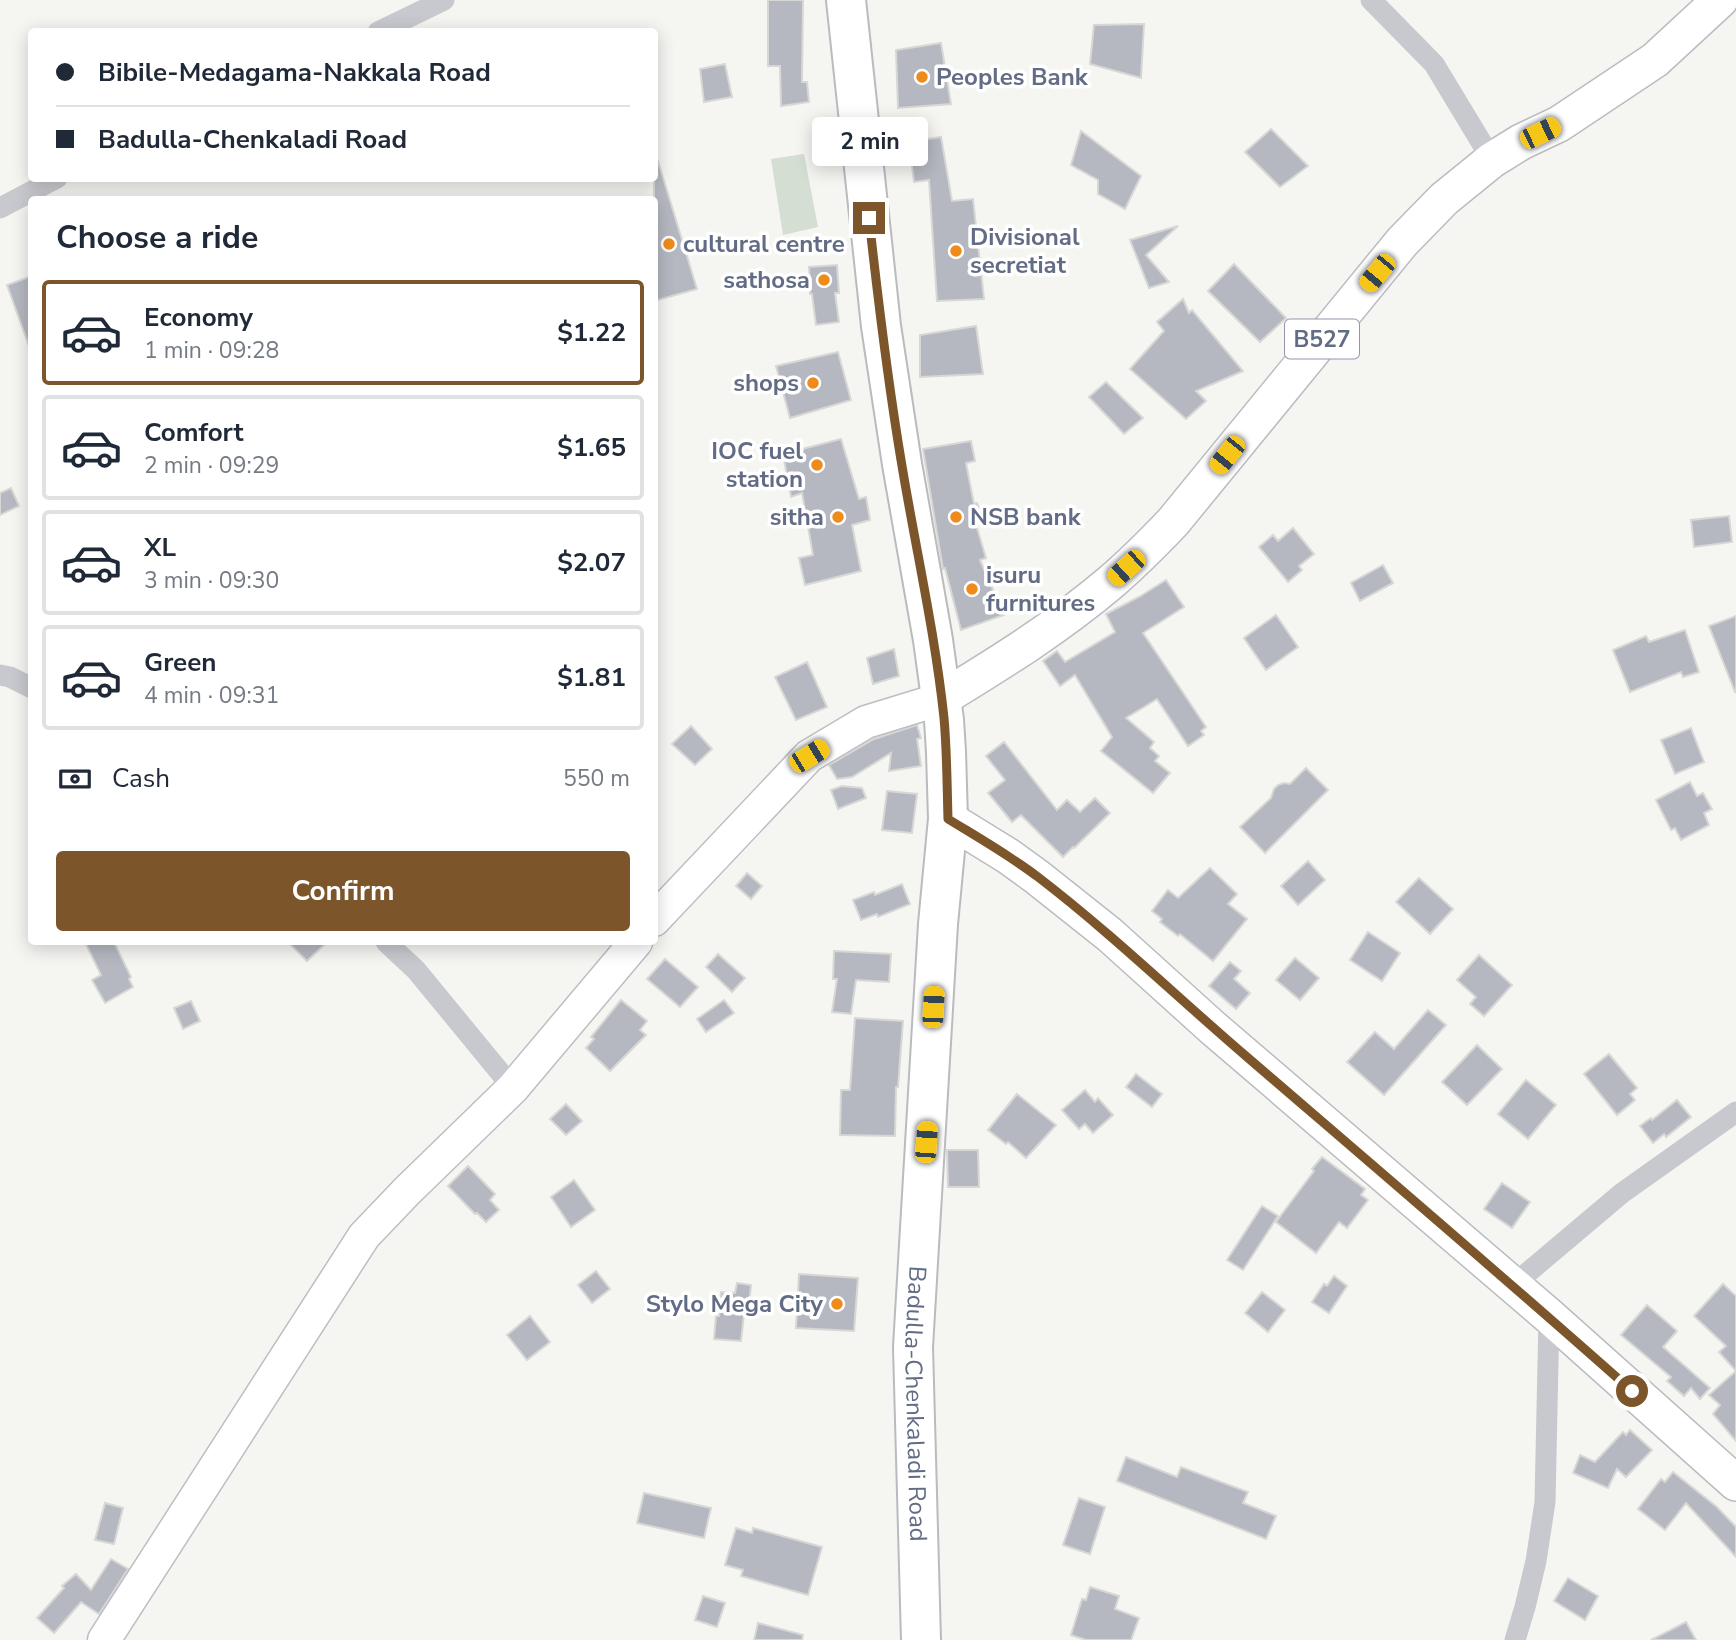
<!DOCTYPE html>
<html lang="en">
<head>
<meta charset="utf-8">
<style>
	:root { --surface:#fff; --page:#f2f2f3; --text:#1f2937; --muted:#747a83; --line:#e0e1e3; --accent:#7c552a }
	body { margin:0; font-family:"Nunito Sans",sans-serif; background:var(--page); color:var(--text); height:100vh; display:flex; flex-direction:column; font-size:26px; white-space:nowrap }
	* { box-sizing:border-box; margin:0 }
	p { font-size:23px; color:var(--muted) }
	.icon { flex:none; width:38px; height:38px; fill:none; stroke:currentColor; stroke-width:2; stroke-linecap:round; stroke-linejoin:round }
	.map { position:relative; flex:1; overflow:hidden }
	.panel { position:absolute; left:28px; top:196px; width:630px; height:749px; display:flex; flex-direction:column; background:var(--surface); border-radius:7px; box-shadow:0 4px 18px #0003 }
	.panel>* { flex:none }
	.hud { position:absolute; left:28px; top:28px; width:630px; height:154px; border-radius:7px; box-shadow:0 4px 18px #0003; display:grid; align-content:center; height:154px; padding:0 28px; background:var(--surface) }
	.end { position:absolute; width:32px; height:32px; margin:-16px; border:9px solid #7c552a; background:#fff; box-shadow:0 0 0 4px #fff }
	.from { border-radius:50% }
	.bubble { position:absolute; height:49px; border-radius:7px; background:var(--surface); box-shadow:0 4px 18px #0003; font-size:23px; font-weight:700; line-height:49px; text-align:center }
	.car { position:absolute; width:21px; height:42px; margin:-21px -10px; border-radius:9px; box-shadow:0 0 5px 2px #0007; background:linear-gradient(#f5c518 24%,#345 0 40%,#f5c518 0 76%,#345 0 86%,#f5c518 0) }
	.hud b { display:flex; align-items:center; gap:24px; height:66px; font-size:26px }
	.hud b+b { border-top:2px solid var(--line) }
	.hud i { width:18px; height:18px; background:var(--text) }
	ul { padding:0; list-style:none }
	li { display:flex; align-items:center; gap:21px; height:105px; margin:0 14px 10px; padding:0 14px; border:4px solid var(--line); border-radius:7px }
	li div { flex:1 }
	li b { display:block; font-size:26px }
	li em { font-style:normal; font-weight:700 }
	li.on { border-color:var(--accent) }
	li>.icon { width:63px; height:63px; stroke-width:1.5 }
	h2 { padding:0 28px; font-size:32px; line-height:84px }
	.pay { display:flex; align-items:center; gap:18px; height:77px; padding:0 28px; font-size:26px }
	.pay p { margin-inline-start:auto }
	.primary-button { display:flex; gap:14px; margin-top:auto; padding:14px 28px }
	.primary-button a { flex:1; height:80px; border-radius:7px; background:var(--accent); color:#fff; font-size:28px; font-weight:700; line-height:80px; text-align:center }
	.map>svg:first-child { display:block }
	.green { fill:#d4ded3 }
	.building { fill:#b5b8c0; stroke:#d7d7d5; stroke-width:2 }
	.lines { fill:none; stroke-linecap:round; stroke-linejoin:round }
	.secondary-casing { stroke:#bcbec4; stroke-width:35 }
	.primary-casing { stroke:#babcc1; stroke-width:38 }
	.highway-casing { stroke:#babbbf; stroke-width:42 }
	.street { stroke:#c8c9ce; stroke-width:21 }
	.secondary { stroke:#fff; stroke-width:32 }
	.primary { stroke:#fff; stroke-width:35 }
	.highway { stroke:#fff; stroke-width:38 }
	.route { stroke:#7c552a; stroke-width:9 }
	.poi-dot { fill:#ee8b1b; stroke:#fff; stroke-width:2.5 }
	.labels { text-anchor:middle; stroke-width:7; stroke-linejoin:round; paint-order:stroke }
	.shield { fill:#fff; stroke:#9298aa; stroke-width:2 }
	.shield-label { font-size:23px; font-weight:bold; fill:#636c85 }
	.poi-label { font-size:24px; font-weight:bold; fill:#636c85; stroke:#fff; text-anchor:start }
	.street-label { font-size:24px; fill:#636c85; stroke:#fff }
</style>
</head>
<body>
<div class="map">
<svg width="1736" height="1640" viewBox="0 0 1736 1640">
	<rect width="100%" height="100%" fill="#f5f6f2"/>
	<polygon class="green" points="804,154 818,227 783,235 771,159"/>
	<g class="building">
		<polygon points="768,0 803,0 802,82 807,82 809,102 781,106 780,66 768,66"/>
		<polygon points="1144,24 1141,78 1090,64 1094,25"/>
		<polygon points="941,43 951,104 898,108 896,50"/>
		<polygon points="725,64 732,97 704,102 700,69"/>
		<polygon points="1271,129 1308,166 1280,187 1245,152"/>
		<polygon points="1081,131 1141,176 1125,209 1098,194 1098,180 1071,165"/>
		<polygon points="941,137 952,201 973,199 984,299 937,301 929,180 914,182 909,142"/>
		<polygon points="658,161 697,289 654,301 654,162"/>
		<polygon points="1178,226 1146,255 1169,282 1149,288 1130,240"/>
		<polygon points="1234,264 1286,318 1260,342 1208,291"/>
		<polygon points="837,265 839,293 835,293 839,322 816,325 812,294 810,294 809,267"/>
		<polygon points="32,276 32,346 29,346 7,285"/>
		<polygon points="1183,299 1189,313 1192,310 1243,371 1196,391 1206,401 1186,419 1130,369 1164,331 1157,322"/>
		<polygon points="976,326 983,374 920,377 920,335"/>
		<polygon points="838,352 851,400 790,418 776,366"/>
		<polygon points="1106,382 1143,418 1124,434 1089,397"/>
		<polygon points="841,439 859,499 866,497 870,520 852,525 861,571 805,585 799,558 813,555 802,493 791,497 783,454"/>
		<polygon points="971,441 975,461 966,463 974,504 977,503 982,519 975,521 986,558 980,560 1004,615 961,630 945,568 943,569 923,449"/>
		<polygon points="11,488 19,506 0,515 0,493"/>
		<polygon points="1729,516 1732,542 1694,547 1691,520"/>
		<polygon points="1293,528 1314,554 1299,566 1302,570 1288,582 1259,547 1273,535 1278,541"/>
		<polygon points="1383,565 1393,583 1360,601 1351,583"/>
		<polygon points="1166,580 1184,607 1143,633 1206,727 1201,731 1204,735 1188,746 1157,699 1126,718 1154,742 1150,748 1159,756 1155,761 1170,773 1153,793 1101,751 1112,737 1075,675 1060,686 1043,661 1057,651 1065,662 1115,632 1106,614 1139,597"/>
		<polygon points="1276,615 1298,647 1266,670 1244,638"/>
		<polygon points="1736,616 1736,691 1735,692 1709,626"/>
		<polygon points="1685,630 1699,672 1683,677 1681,672 1630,692 1613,650 1646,636 1649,642"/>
		<polygon points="894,649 899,676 873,684 867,658"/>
		<polygon points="807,662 827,707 796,720 775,677"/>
		<polygon points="917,725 921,738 917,739 921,766 889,771 891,753 852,777 837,779 829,765 874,739"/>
		<polygon points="691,726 712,749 695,765 672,744"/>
		<polygon points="1691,728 1704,762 1675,774 1661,740"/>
		<polygon points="1004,742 1057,810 1067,800 1080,812 1095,798 1110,813 1074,848 1073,847 1063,857 1021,815 1012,822 988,793 1005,780 986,756"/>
		<polygon points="1306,768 1328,790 1265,853 1240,827 1271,798 1274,789 1278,785 1284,783 1290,784"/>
		<polygon points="1690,782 1697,796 1703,793 1712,809 1704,813 1709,825 1681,840 1675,828 1671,830 1656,800"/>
		<polygon points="842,786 862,788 866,798 838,809 831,790"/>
		<polygon points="887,791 917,794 912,833 882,830"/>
		<polygon points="1308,861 1325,880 1298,905 1281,886"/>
		<polygon points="1210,868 1237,894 1228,904 1247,919 1213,961 1180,934 1178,936 1160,922 1162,919 1152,911 1168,890 1178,898"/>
		<polygon points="747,873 762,886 751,899 736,886"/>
		<polygon points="1419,878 1453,909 1430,934 1396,902"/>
		<polygon points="902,884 910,904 878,917 877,914 861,920 853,900 874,892 875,895"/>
		<polygon points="1368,932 1400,953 1382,981 1350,960"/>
		<polygon points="85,942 114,942 131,977 129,979 133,987 105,1003 92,980 101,975"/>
		<polygon points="288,942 327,942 307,961"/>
		<polygon points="834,951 891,954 889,982 856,980 851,1014 832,1012 837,979 833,979"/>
		<polygon points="718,954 745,978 732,992 706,967"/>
		<polygon points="1479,955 1512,985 1484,1016 1470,1004 1476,997 1457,980"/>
		<polygon points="1295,958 1319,978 1300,1000 1276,980"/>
		<polygon points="665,959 698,987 680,1007 647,979"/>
		<polygon points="1230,962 1241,971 1234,979 1250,993 1236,1009 1209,986"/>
		<polygon points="621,1000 647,1021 640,1030 646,1035 610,1071 586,1048 594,1039 591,1037"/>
		<polygon points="724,1000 734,1013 706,1032 697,1019"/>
		<polygon points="191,1001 200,1021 183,1029 174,1008"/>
		<polygon points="1428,1010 1446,1025 1384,1095 1347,1062 1375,1032 1394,1049"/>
		<polygon points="855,1018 903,1021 898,1087 896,1087 895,1136 840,1135 841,1090 850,1090"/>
		<polygon points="1477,1045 1502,1069 1467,1105 1442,1082"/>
		<polygon points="1609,1054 1637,1088 1630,1094 1635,1100 1617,1115 1584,1074"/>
		<polygon points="1136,1074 1162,1094 1152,1107 1126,1087"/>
		<polygon points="1526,1080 1556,1105 1528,1139 1498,1114"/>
		<polygon points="1085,1090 1095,1102 1098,1098 1113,1115 1093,1133 1085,1124 1079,1129 1062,1110"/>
		<polygon points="1017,1094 1056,1125 1026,1158 1008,1142 1006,1144 988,1130"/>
		<polygon points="1677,1100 1691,1117 1666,1137 1664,1134 1653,1143 1640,1126 1651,1118 1652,1120"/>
		<polygon points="566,1104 582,1121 566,1135 550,1119"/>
		<polygon points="947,1150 978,1150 979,1187 948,1187"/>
		<polygon points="1322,1157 1365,1189 1361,1195 1368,1200 1347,1228 1339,1222 1316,1253 1276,1222 1314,1171 1312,1169"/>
		<polygon points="468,1166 495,1194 490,1200 499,1210 486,1222 477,1213 475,1214 448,1186"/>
		<polygon points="574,1180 595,1210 571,1227 551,1197"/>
		<polygon points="1502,1183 1530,1202 1512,1228 1484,1209"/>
		<polygon points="1262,1206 1278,1216 1243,1270 1227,1260"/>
		<polygon points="596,1271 610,1289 592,1303 578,1285"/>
		<polygon points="799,1274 858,1278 854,1331 796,1328"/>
		<polygon points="1334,1276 1347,1286 1329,1313 1312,1302 1324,1284 1327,1286"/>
		<polygon points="737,1283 751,1285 748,1314 744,1314 741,1341 714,1339 716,1316 719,1316 721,1292 735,1293"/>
		<polygon points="1723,1284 1736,1296 1736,1441 1713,1414 1720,1405 1709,1395 1736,1371 1719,1352 1726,1346 1694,1316"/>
		<polygon points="1262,1292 1285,1310 1268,1332 1245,1313"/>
		<polygon points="1647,1305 1677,1331 1663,1347 1710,1388 1700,1399 1691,1388 1684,1396 1667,1381 1671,1377 1621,1335"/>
		<polygon points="530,1316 550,1342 527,1360 507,1335"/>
		<polygon points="1630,1430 1652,1450 1626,1477 1617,1469 1608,1488 1573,1473 1580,1455 1595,1462 1623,1432 1626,1435"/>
		<polygon points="1126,1457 1177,1477 1181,1467 1248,1492 1243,1503 1276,1516 1266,1539 1117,1481"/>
		<polygon points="1673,1472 1717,1507 1736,1527 1736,1557 1686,1503 1665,1530 1638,1509 1661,1479 1665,1482"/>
		<polygon points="644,1493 711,1508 704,1538 637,1523"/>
		<polygon points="1079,1498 1105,1507 1090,1554 1063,1545"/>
		<polygon points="105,1503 123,1508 114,1544 95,1540"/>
		<polygon points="736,1528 752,1533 753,1528 822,1547 808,1595 741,1576 743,1570 725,1565"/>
		<polygon points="111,1559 128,1569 99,1614 81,1602 54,1633 37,1618 64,1588 62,1586 76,1574 91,1590"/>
		<polygon points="1568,1578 1598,1596 1585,1620 1554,1601"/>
		<polygon points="1090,1587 1119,1596 1115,1609 1139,1618 1131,1640 1086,1640 1071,1635 1082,1599 1086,1600"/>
		<polygon points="703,1596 725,1603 717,1627 695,1620"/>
		<polygon points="1686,1622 1696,1640 1651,1640"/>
		<polygon points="758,1623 803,1635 802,1640 754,1640"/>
	</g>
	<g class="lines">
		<defs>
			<g id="secondary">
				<polyline points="654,920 809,756 866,722 941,699"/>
				<polyline points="104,1640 364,1236 407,1191 513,1088 636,942"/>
			</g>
			<g id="primary">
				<path d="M 941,699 C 1000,663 1058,627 1111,582 C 1133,563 1153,543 1173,522 L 1402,242 L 1444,199 L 1492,160 L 1521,142 L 1559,124 L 1655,60 L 1720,0"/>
				<polyline points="948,819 1008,856 1037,877 1110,935 1213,1028 1549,1316 1736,1483"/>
			</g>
			<g id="highway">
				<path id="s1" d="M 846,0 L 881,326 L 902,464 L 933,640 L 944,720 L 946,752 L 948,819 L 938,924 L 913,1347 L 921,1640"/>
			</g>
		</defs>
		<use href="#secondary" class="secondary-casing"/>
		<use href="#primary" class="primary-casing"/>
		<use href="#highway" class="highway-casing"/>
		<g class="street">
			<polyline points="1371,0 1434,64 1492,160"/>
			<polyline points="378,32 444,0"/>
			<polyline points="0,208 57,178"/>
			<polyline points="0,675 10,677 32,688"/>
			<polyline points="386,942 416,970 513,1088"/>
			<polyline points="1513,1285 1622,1193 1736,1112"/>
			<polyline points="1515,1640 1525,1607 1536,1561 1545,1502 1549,1316"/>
		</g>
		<use href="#secondary" class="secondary"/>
		<use href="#primary" class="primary"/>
		<use href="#highway" class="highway"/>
	</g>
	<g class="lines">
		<path class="route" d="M 869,218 C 878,300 888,383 902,466 C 916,550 935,633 944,718 C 947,751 947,785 948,819 C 979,838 1009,855 1038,877 C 1111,933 1177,997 1247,1057 C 1376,1168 1505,1278 1632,1391"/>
	</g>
	<g class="poi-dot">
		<circle cx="922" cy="77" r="7"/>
		<circle cx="669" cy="244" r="7"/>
		<circle cx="956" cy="251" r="7"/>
		<circle cx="824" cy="280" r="7"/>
		<circle cx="813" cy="383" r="7"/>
		<circle cx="817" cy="465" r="7"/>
		<circle cx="838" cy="517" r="7"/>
		<circle cx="956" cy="517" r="7"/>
		<circle cx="972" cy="589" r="7"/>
		<circle cx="837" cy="1304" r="7"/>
	</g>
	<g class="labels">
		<rect class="shield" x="1285" y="319.5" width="74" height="39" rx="5"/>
		<g class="shield-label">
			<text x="1322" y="347">B527</text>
		</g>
		<g class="poi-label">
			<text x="936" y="85">Peoples Bank</text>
			<text x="970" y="245">Divisional<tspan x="970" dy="28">secretiat</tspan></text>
			<text x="683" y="252">cultural centre</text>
			<text x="810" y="288" text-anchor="end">sathosa</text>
			<text x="799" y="391" text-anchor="end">shops</text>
			<text x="803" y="459" text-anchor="end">IOC fuel<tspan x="803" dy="28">station</tspan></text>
			<text x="824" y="525" text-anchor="end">sitha</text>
			<text x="970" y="525">NSB bank</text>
			<text x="986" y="583">isuru<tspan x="986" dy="28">furnitures</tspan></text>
			<text x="823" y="1312" text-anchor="end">Stylo Mega City</text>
		</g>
		<g class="street-label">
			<text dy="8" stroke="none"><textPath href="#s1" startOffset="1412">Badulla-Chenkaladi Road</textPath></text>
		</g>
	</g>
</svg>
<i class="end from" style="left:1632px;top:1391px"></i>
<i class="end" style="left:869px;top:218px"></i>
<div class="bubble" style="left:812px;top:117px;width:116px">2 min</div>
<i class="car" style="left:1540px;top:133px;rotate:64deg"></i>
<i class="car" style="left:1377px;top:273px;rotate:220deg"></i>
<i class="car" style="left:1227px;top:455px;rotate:219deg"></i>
<i class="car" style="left:1126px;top:568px;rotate:228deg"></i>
<i class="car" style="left:809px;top:756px;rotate:59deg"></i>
<i class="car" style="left:933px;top:1007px;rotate:3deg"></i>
<i class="car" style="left:926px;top:1142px;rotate:4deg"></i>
<div class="hud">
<b><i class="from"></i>Bibile-Medagama-Nakkala Road</b>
<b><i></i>Badulla-Chenkaladi Road</b>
</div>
<section class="panel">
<h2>Choose a ride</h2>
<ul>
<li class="on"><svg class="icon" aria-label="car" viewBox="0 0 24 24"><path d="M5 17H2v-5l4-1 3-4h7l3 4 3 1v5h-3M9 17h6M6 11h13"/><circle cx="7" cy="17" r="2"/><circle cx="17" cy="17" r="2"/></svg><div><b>Economy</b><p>1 min · 09:28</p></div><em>$1.22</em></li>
<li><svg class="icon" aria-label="car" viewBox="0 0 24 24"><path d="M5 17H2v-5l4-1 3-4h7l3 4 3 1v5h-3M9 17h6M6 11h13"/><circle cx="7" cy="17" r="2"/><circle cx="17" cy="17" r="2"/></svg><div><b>Comfort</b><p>2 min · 09:29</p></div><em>$1.65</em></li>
<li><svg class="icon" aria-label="car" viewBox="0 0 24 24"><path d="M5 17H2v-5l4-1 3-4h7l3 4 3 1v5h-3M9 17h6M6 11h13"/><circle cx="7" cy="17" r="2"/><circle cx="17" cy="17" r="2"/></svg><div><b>XL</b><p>3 min · 09:30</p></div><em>$2.07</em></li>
<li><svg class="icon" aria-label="car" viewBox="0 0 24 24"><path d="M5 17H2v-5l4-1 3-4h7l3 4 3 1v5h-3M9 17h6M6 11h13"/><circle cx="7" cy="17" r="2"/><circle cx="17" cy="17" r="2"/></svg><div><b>Green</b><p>4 min · 09:31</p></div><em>$1.81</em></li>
</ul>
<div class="pay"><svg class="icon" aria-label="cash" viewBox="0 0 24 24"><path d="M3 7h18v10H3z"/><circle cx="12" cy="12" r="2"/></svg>Cash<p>550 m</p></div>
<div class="primary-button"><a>Confirm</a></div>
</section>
</div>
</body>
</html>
